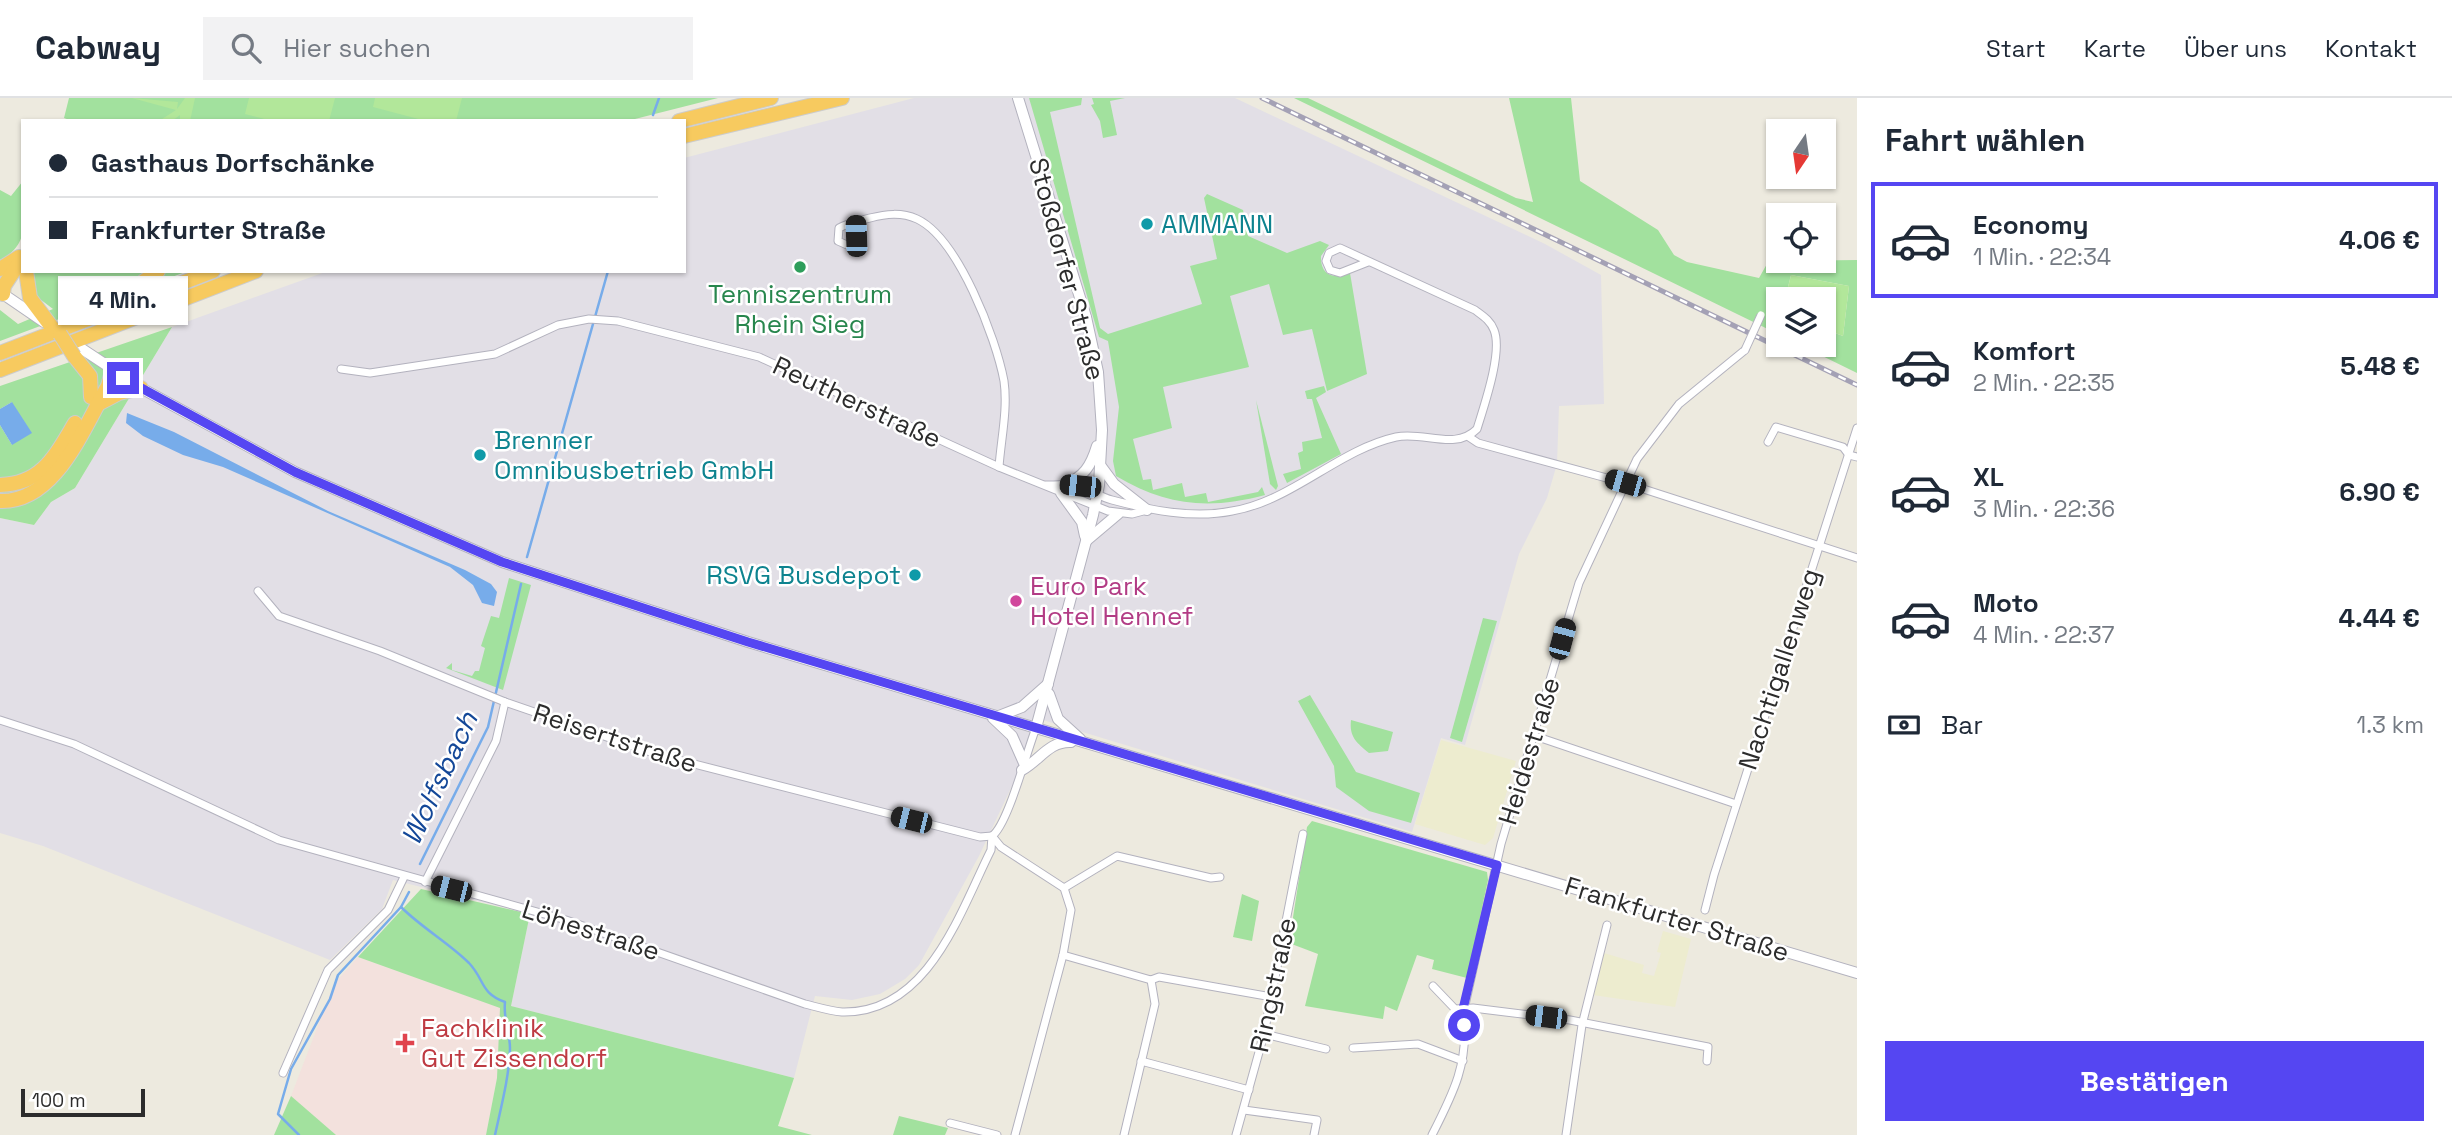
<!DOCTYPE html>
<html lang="de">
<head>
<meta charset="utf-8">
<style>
	:root { --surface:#fff; --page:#f2f2f3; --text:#1f2937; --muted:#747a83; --line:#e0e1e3; --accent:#5546f2 }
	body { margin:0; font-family:"Space Grotesk",sans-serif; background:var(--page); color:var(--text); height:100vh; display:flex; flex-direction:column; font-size:26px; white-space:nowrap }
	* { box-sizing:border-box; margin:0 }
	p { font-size:23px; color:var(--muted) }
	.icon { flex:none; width:38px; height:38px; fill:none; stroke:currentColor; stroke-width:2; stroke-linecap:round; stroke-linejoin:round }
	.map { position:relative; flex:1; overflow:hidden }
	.side { display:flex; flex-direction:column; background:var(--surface); width:595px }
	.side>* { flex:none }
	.banner { position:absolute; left:21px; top:21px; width:665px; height:154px; border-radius:0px; box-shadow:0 2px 5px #0004; display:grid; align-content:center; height:154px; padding:0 28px; background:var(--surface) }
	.needle { width:46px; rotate:193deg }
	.controls { position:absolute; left:1766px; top:21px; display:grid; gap:14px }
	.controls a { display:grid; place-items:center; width:70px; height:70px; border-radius:0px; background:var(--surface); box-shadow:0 2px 5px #0004; font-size:35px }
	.scale { position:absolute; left:21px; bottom:18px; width:124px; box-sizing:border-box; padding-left:7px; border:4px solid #2c2c2c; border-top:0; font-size:19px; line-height:24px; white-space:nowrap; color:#2c2c2c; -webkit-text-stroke:5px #fff; paint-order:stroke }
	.end { position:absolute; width:32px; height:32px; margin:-16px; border:9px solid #5546f2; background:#fff; box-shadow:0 0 0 4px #fff }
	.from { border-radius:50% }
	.bubble { position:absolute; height:49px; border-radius:0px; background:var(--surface); box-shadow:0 2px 5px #0004; font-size:23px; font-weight:600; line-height:49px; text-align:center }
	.car { position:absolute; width:21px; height:42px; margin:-21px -10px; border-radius:9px; box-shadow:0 0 5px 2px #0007; background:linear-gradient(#222 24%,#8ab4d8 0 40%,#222 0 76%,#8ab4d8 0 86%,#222 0) }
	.banner b { display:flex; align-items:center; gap:24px; height:66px; font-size:26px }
	.banner b+b { border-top:2px solid var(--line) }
	.banner i { width:18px; height:18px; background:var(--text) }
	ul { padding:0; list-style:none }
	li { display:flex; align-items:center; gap:21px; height:116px; margin:0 14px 10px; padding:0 14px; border:4px solid transparent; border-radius:0px }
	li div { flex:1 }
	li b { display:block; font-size:26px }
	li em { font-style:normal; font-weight:600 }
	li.on { border-color:var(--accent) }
	li>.icon { width:63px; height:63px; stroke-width:1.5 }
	h2 { padding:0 28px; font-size:32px; line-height:84px }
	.pay { display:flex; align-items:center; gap:18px; height:77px; padding:0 28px; font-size:26px }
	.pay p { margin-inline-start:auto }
	.button { display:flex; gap:14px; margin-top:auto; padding:14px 28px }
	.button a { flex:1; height:80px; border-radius:0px; background:var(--accent); color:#fff; font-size:28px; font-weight:600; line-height:80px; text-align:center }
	header { display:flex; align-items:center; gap:42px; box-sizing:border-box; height:98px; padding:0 35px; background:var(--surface); border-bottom:2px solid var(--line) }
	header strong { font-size:33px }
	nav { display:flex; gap:38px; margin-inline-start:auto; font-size:24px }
	.search { width:490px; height:63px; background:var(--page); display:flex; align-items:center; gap:18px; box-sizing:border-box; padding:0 24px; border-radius:0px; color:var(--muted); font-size:26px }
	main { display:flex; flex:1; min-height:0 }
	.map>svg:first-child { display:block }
	.industrial { fill:#e2dfe6 }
	.education { fill:#edeccf }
	.medical { fill:#f3e1dd }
	.green { fill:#a2e19e }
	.pitch { fill:#b2e79a }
	.water { fill:#77acea }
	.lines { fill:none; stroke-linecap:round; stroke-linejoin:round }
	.stream { stroke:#77acea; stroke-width:2.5 }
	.street-casing { stroke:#b3b2be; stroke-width:9 }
	.secondary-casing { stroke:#b3b2be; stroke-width:12 }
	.highway-casing { stroke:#ccc; stroke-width:16 }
	.street { stroke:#fff; stroke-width:7 }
	.secondary { stroke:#fff; stroke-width:10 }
	.highway { stroke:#f7ca5f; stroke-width:14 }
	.rail-casing { stroke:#a4a1b5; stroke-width:5 }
	.rail { stroke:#fff; stroke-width:2.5; stroke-dasharray:8; stroke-linecap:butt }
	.street-bridge-casing { stroke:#b3b2be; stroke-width:9; stroke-linecap:butt }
	.highway-bridge-casing { stroke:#ccc; stroke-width:16; stroke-linecap:butt }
	.street-bridge { stroke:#fff; stroke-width:7 }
	.highway-bridge { stroke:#f7ca5f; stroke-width:14 }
	.route { stroke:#5546f2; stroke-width:9 }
	.culture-dot { fill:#0f9aa8; stroke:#fff; stroke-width:2.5 }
	.leisure-dot { fill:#2e9e5b; stroke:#fff; stroke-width:2.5 }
	.hotel-dot { fill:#d1479c; stroke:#fff; stroke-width:2.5 }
	.health-dot { fill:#e0444e; stroke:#fff; stroke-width:2.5 }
	.labels { text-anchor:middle; stroke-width:5; stroke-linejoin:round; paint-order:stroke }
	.culture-label { font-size:26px; fill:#0d838f; stroke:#fff; text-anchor:start }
	.street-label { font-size:26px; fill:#2c2c2c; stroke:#fff }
	.leisure-label { font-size:26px; fill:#27864d; stroke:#fff }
	.hotel-label { font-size:26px; fill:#b23c85; stroke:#fff; text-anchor:start }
	.health-label { font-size:26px; fill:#be3a42; stroke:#fff; text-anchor:start }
	.water-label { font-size:28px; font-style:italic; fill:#134798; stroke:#fff }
</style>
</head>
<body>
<header>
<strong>Cabway</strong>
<div class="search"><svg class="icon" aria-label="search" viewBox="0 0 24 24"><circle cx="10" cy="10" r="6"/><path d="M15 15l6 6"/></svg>Hier suchen</div>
<nav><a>Start</a><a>Karte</a><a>Über uns</a><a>Kontakt</a></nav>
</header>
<main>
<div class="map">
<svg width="1857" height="1037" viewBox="0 0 1857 1037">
	<rect width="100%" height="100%" fill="#edeadf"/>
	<polygon class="industrial" points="914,0 1235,0 1545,146 1601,177 1604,306 1559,308 1557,366 1547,400 1519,456 1465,647 1441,640 1412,734 1043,622 979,758 919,867 905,881 880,896 852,902 815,898 794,980 511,908 530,816 393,782 382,811 330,862 43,748 0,735 0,420 34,427 51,404 75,390 172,229 328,173 684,173 684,60"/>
	<g class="education">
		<polygon points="1441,642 1516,663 1493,740 1485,747 1415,726"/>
		<polygon points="1663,833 1691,841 1675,909 1593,897 1604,855 1644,867 1642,875 1654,878 1661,855 1657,854"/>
	</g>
	<polygon class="medical" points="358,859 501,910 497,980 486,1037 336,1037 291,998 334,886"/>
	<g class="green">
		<polygon points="69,0 718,0 627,23 72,23 64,20"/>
		<path d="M 1029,0 L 1082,0 L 1081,7 L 1050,14 L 1100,230 L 1108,236 L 1202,206 L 1190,168 L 1217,161 L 1204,100 L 1207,96 L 1243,112 L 1248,138 L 1287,155 L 1320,143 L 1329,147 L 1321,158 C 1320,177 1334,182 1350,175 L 1367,276 L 1327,293 L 1312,231 L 1283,237 L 1269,186 L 1230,198 L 1249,269 L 1163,289 L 1172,330 L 1133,341 L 1143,382 L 1151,381 L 1153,392 L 1182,385 L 1185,399 L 1206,395 L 1208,404 L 1258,394 L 1262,389 L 1265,397 C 1209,412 1166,408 1116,378 L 1113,363 L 1119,309 L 1108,243 L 1099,239 Z"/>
		<polygon points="1092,0 1125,0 1110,3 1117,37 1103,40 1100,23 1091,7 1094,6"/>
		<polygon points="1294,0 1308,0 1516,100 1533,104 1509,0 1571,0 1580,83 1658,132 1674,157 1687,164 1759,180 1772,157 1778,157 1778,163 1857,162 1857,275 1800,247 1824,247 1824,231 1843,238 1849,188 1791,177 1785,201 1778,201 1778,236"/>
		<path d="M 23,83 C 23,115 33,146 0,162 L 0,92 L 11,98 Z"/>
		<polygon points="34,173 188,173 0,243 0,212 18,226 53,211 32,195"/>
		<polygon points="172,229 75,390 51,404 34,427 0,420 0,327 12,347 12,304 0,311 0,288"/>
		<polygon points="1324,288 1326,294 1316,300 1341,356 1287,385 1283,376 1301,371 1298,355 1303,353 1302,344 1322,340 1312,301 1307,301 1305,293"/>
		<polygon points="1256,302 1278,388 1276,392 1270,386"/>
		<polygon points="509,480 531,487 503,592 446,570 452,565 452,572 472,578 475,573 479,573 485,550 481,548 491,518 499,520"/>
		<polygon points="1483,520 1497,523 1462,644 1450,640"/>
		<polygon points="1310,597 1356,674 1420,695 1411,725 1369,713 1336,689 1334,668 1298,603"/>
		<path d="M 1351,622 L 1393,634 L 1388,653 L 1369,655 C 1357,645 1349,639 1351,622 Z"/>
		<polygon points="1312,723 1487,774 1488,782 1467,880 1432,871 1434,862 1417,857 1397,913 1385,908 1383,921 1305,908 1318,856 1289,845 1307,729"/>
		<polygon points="421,791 530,816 511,908 794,980 778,1028 812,1037 486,1037 497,980 500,910 358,859"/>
		<polygon points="1242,796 1259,803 1252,843 1233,839"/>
		<polygon points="291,998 336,1037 274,1037"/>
		<polygon points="899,1018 948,1030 945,1037 893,1037"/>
	</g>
	<g class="pitch">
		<polygon points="132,0 178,4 177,11 185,0 195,0 190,23 180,23 180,17 172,23 159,23 176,12"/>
		<polygon points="249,0 335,0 329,23 272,23 245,16"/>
		<polygon points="375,0 462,0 456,23 426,23 373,9"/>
		<polygon points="1791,177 1849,188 1843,238 1824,231 1824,201 1785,201"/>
	</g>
	<g class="water">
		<polygon points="12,304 32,335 12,347 0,327 0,311"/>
		<polygon points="127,315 174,334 328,413 465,472 491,486 497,494 494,508 482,505 473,487 450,469 223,369 183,357 143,338 126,325"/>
	</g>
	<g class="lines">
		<g class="stream">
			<polyline points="653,17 659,0"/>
			<polyline points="527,459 608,173"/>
			<polyline points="420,766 488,629 521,486"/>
			<path d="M 409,794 L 401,809 C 422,830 449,845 469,865 C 485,882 480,895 505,904 C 503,922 510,933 510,951 C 509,980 501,1009 495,1037"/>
			<polyline points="299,1037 278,1016 291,971 330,901 338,877 401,809"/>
		</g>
		<defs>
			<g id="street">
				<path d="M 855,124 L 853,145 L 847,147 L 838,143 L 839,130 C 848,125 859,123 870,120 C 886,116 901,114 917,121 C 958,140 996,240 1004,283 C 1008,311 1001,341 999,369"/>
				<polyline points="341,271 370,275 495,256 558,227 589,221 618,223 759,259 999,369 1108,413 1132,416 1147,412"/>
				<polyline points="1469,339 1478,345 1625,385 1857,460"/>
				<polyline points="1768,344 1776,329 1843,349 1849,357 1857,359"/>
				<path d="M 1046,387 C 1056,387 1067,386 1078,388 C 1089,391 1100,399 1112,402 C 1149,412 1193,421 1232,413 C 1292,403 1338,352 1396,339 C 1424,333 1455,353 1477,331 C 1484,308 1503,254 1494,232 C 1490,222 1483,218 1475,212 L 1340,150 L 1329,155 L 1326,163 L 1330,172 L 1340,175 L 1368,164"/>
				<polyline points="258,493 279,518 380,553 505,604 659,657 980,739 992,738 1001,749 1064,790 1071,812 1063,857 1015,1037"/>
				<path d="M 0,622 L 74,646 L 279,742 L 566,822 L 805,906 C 817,909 830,913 842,914 C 928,916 960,814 991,752 L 992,738 C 1008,727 1027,652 1036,630"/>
				<polyline points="1535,638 1736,706"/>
				<polyline points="425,784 496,643 505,604"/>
				<polyline points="1064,790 1117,758 1211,780 1220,779"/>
				<polyline points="1705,812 1714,777 1857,330"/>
				<polyline points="1063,857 1151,882 1159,879 1272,899"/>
				<polyline points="1433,888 1455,911 1473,910 1570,922 1708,949 1707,963"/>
				<polyline points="1264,936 1326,951"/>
				<polyline points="1353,950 1418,946 1463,963"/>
				<polyline points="1141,963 1249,992"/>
				<polyline points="283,975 328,872 388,812 404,779"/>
				<polyline points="1244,1012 1317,1022 1314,1037"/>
				<polyline points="950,1025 997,1037"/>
				<polyline points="1124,1037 1155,906 1151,882"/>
				<polyline points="1236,1037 1264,936 1303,736"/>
				<path d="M 1432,1037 C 1453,996 1470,963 1463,916 L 1501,746 L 1579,485 L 1637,361 L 1679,306 L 1745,252"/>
				<polyline points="1566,1037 1582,927 1607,827"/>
			</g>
			<g id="secondary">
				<polyline points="1018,0 1086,219 1098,274 1102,332 1099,387 1093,417 1036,630"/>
				<polyline points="0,194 44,224"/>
				<polyline points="73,245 141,290 295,374 502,464 748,544 1857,875"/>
				<polyline points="1100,367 1114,386 1147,412"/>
				<path d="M 1064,387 C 1084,379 1091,368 1097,348"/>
				<polyline points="1061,395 1082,424 1085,438"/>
				<polyline points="1086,443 1118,416"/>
				<polyline points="1049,596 1058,621 1080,641"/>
				<polyline points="999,618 1022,609 1048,586"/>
				<polyline points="993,620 1012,638 1024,665"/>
				<path d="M 1022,672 C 1040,662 1049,643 1071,644"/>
			</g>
			<g id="highway">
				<polyline points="679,23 771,0"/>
				<polyline points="684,38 842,0"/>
				<polyline points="0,171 19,159"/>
				<polyline points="26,173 30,200 54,232"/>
				<polyline points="3,196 4,188 23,159"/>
				<polyline points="117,203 158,173"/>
				<polyline points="0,255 213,173"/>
				<polyline points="74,258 90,278 91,299"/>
				<polyline points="0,272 256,173"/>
				<polyline points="98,306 119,295 141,290"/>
				<path d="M 0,387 C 42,386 55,358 75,325"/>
				<path d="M 0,403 C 56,405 83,330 108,288 L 112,274"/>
			</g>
		</defs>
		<use href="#street" class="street-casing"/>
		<use href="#secondary" class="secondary-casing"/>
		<use href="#highway" class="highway-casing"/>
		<use href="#street" class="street"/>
		<use href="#secondary" class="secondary"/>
		<use href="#highway" class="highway"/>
		<defs>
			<polyline id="rail" points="1262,0 1857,287"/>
		</defs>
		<use href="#rail" class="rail-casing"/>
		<use href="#rail" class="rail"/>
		<defs>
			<polyline id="street-bridge" points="1745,252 1761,217"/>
			<polyline id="highway-bridge" points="60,236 74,258"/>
		</defs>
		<use href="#street-bridge" class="street-bridge-casing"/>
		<use href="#highway-bridge" class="highway-bridge-casing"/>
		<use href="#street-bridge" class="street-bridge"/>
		<use href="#highway-bridge" class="highway-bridge"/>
	</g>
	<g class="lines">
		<polyline class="route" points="123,280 295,374 502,464 748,544 1497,767 1463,911 1464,927"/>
	</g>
	<g class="culture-dot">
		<circle cx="1147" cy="126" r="7"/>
		<circle cx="480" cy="357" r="7"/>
		<circle cx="915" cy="477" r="7"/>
	</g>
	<circle class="leisure-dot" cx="800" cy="169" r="7"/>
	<circle class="hotel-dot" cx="1016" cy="503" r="7"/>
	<path class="health-dot" d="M401.5 934.5h7v7h7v7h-7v7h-7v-7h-7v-7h7z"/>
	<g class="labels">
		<g class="culture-label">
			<text x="1161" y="135">AMMANN</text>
			<text x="494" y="351">Brenner<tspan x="494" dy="30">Omnibusbetrieb GmbH</tspan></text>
			<text x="901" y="486" text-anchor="end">RSVG Busdepot</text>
		</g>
		<g class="street-label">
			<text transform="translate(1067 171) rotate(75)" y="9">Stoßdorfer Straße</text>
			<text transform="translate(857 304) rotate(25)" y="9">Reutherstraße</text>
			<text transform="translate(1779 571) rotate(-72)" y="9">Nachtigallenweg</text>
			<text transform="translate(615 640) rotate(18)" y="9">Reisertstraße</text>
			<text transform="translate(1529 653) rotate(-73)" y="9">Heidestraße</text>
			<text transform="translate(1677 821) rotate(17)" y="9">Frankfurter Straße</text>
			<text transform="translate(591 832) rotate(18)" y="9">Löhestraße</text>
			<text transform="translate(1273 887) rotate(-78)" y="9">Ringstraße</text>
		</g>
		<g class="leisure-label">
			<text x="800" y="205">Tenniszentrum<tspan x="800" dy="30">Rhein Sieg</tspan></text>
		</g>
		<g class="hotel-label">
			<text x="1030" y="497">Euro Park<tspan x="1030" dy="30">Hotel Hennef</tspan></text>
		</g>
		<g class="health-label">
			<text x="421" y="939">Fachklinik<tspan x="421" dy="30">Gut Zissendorf</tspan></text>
		</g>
		<g class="water-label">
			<text transform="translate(439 680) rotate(-65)" y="10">Wolfsbach</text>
		</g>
	</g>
</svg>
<div class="controls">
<a><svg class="needle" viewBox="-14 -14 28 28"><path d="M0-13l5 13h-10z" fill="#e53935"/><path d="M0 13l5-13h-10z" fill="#747a83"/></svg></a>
<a><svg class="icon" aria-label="locate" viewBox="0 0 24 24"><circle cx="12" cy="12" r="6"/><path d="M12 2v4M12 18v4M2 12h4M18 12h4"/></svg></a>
<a><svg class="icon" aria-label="layers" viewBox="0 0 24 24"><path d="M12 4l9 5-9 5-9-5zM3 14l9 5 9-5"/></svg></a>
</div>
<div class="scale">100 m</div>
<i class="end from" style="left:1464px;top:927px"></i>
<i class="end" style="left:123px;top:280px"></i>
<div class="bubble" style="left:58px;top:178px;width:130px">4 Min.</div>
<i class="car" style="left:856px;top:138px;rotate:358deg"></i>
<i class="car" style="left:1625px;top:385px;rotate:286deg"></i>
<i class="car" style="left:1080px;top:388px;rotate:276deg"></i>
<i class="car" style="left:1562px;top:541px;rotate:15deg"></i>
<i class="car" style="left:911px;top:722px;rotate:284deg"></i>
<i class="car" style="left:451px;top:791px;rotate:284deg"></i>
<i class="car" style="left:1546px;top:919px;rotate:277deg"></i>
<div class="banner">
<b><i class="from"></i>Gasthaus Dorfschänke</b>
<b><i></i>Frankfurter Straße</b>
</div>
</div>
<section class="side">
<h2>Fahrt wählen</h2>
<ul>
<li class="on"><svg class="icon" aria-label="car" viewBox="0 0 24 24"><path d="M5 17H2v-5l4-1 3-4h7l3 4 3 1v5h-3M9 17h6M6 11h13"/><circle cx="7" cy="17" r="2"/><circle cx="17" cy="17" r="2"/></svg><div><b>Economy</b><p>1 Min. · 22:34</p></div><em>4.06 €</em></li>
<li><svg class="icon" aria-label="car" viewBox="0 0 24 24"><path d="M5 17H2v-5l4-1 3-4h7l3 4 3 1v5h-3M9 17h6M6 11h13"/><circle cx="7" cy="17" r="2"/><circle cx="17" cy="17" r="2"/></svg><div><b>Komfort</b><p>2 Min. · 22:35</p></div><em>5.48 €</em></li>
<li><svg class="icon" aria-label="car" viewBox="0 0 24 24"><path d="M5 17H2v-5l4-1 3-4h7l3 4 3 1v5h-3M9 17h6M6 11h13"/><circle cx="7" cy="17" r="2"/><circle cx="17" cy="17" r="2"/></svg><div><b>XL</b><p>3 Min. · 22:36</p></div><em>6.90 €</em></li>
<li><svg class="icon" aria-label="car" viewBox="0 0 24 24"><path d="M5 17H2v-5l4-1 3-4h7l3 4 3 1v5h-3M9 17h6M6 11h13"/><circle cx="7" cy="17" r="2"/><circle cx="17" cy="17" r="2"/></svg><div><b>Moto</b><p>4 Min. · 22:37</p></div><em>4.44 €</em></li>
</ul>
<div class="pay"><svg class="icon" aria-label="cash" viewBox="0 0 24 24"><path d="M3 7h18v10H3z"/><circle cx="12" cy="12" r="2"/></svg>Bar<p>1.3 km</p></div>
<div class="button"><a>Bestätigen</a></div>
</section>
</main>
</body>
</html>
